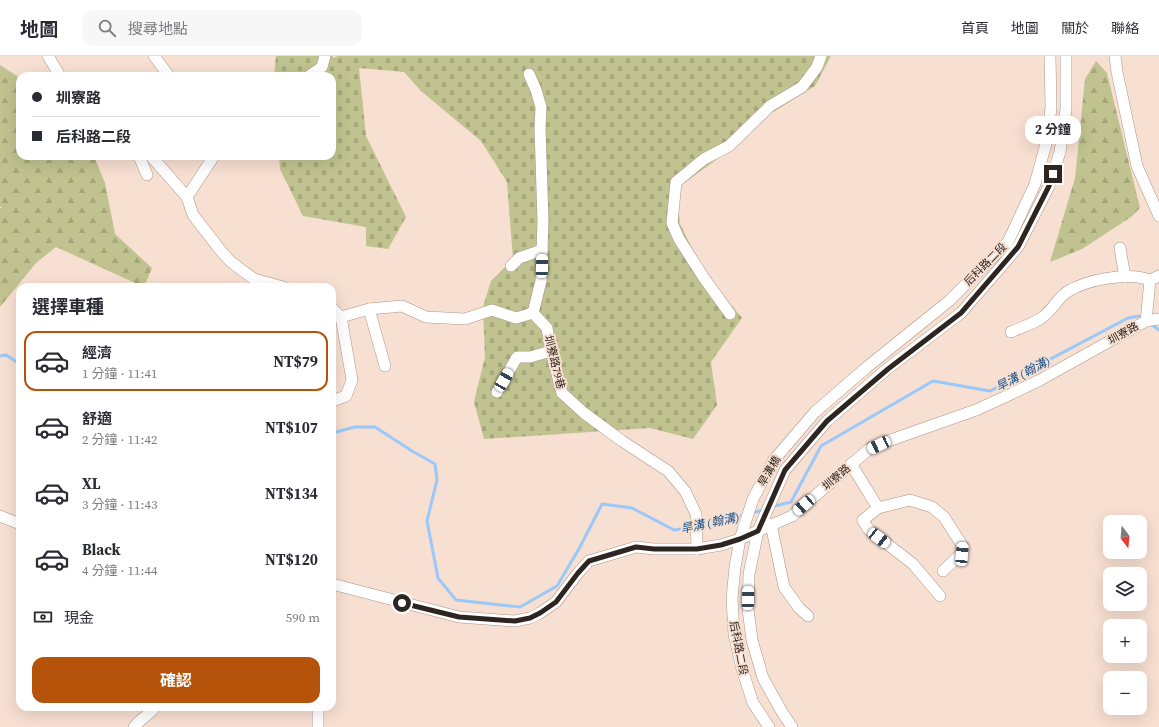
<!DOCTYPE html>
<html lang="zh-TW">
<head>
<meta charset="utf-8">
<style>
	:root { --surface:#fff; --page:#f7f7f7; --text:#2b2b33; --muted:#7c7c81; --line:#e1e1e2; --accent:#b45309 }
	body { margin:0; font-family:"Source Serif 4","Noto Sans TC",serif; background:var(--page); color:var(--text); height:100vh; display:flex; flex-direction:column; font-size:15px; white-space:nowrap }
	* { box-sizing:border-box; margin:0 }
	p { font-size:13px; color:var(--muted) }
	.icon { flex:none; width:22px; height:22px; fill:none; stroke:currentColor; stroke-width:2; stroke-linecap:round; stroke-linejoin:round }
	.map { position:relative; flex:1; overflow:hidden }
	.side { position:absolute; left:16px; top:227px; width:320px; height:428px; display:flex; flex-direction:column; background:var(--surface); border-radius:12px; box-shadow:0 4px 16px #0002 }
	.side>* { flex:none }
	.banner { position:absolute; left:16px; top:16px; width:320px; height:88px; border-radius:12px; box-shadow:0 4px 16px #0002; display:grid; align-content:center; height:88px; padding:0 16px; background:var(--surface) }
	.needle { width:26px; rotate:164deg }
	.fabs { position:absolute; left:1103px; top:459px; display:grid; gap:8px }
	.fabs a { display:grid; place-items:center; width:44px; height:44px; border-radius:8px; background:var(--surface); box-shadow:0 4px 16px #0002; font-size:20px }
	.end { position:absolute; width:18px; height:18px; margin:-9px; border:5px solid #2e2520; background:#fff; box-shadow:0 0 0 2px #fff }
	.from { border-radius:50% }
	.bubble { position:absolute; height:28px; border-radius:12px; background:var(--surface); box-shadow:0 4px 16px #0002; font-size:13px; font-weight:700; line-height:28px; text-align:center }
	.car { position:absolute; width:12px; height:24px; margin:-12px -6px; border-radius:5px; box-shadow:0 0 3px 1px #0007; background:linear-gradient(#fff 24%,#345 0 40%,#fff 0 76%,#345 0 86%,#fff 0) }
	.banner b { display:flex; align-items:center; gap:14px; height:38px; font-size:15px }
	.banner b+b { border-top:1px solid var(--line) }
	.banner i { width:10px; height:10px; background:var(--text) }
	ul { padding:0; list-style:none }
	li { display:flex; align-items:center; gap:12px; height:60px; margin:0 8px 6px; padding:0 8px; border:2px solid transparent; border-radius:12px }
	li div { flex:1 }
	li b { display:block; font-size:15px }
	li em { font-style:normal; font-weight:700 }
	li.on { border-color:var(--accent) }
	li>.icon { width:36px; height:36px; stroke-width:1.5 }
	h2 { padding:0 16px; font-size:18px; line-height:48px }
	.pay { display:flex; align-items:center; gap:10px; height:44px; padding:0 16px; font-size:15px }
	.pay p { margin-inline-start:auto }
	.button { display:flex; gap:8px; margin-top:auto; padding:8px 16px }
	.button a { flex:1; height:46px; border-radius:12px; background:var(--accent); color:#fff; font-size:16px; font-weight:700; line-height:46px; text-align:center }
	header { display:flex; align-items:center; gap:24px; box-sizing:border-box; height:56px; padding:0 20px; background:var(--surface); border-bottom:1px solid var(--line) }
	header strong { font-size:19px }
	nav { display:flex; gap:22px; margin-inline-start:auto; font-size:14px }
	.search { width:280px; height:36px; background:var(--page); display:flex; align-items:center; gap:10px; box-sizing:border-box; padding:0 14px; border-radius:12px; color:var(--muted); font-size:15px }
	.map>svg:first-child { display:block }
	.forest { fill:url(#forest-firs) }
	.cemetery { fill:url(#cemetery-stones) }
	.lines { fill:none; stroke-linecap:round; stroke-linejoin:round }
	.stream { stroke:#9bc8fb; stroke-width:3 }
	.minor-casing { stroke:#ab9588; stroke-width:12 }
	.minor { stroke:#fff; stroke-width:11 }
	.route { stroke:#2e2520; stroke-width:5 }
	.labels { text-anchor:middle; stroke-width:4; stroke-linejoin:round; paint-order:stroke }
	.street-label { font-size:11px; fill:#2e2520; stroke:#f7dfd1 }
	.water-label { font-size:12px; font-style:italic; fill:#1c548e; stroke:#f7dfd1 }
</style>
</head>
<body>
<header>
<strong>地圖</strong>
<div class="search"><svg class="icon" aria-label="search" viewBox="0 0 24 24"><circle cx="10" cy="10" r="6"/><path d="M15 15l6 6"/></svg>搜尋地點</div>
<nav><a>首頁</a><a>地圖</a><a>關於</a><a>聯絡</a></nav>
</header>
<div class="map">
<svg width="1159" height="671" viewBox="0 0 1159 671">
	<defs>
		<pattern id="forest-firs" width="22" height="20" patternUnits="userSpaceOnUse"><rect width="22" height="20" fill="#c0c38f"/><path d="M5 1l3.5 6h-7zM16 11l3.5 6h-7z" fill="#a5a77b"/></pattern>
		<pattern id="cemetery-stones" width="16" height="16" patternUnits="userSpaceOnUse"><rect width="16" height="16" fill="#c0c38f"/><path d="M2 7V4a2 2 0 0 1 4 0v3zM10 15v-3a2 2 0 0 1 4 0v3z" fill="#a5a77b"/></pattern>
	</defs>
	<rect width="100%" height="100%" fill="#f7dfd1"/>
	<g class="forest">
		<polygon points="1096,5 1107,17 1140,152 1131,161 1082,193 1050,206 1075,122 1085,23"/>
		<polygon points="0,9 20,22 20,100 94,100 105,127 115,178 152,212 144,231 56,191 36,207 0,251 0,152 2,152 0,150"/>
	</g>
	<polygon class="cemetery" points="276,0 333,0 333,2 338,0 831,0 815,30 762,63 723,99 677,132 680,168 704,216 742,262 711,306 717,349 693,383 650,372 484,383 474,346 485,301 483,251 491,225 513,203 507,126 481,85 421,35 404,16 359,12 366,80 406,161 388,193 366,190 366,171 303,160 280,113 279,100 332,100 332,20 274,20"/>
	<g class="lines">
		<g class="stream">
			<polyline points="1151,268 1159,274"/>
			<polyline points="0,300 6,299 20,308"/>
			<polyline points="332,377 355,371 375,371 412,395 435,408 437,424 427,465 438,522 456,544 520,551 557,530 580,491 602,448 632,452 674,474 709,469 745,459"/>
			<polyline points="771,451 791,446 821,390 933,325 990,335 1128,262 1139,260 1142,263"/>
			<polyline points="752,457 764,454"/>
			<polyline points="109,652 110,651"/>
		</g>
		<defs>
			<g id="minor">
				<polyline points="48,0 60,20"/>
				<polyline points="154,0 169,20"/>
				<polyline points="1115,0 1117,16 1137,110 1159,160"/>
				<polyline points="529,18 536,34 541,51 540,72 543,165 541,225 533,257 547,272 551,295 562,337 584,357 622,385 668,415 685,435 696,458 697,493"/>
				<polyline points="309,20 322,11 325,0"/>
				<polyline points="139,100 147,119"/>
				<polyline points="151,100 187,141 193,159 221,195 231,206 254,223 283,231"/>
				<polyline points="187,141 214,100"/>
				<polyline points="1120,192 1125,221"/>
				<polyline points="511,210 519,202 542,194"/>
				<polyline points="332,252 341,261 352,324 346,340 332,345"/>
				<polyline points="369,253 385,310"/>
				<polyline points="730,258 704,222 679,183 672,167 676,126 704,103 729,90 770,50 802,31 817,11 821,0"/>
				<polyline points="341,261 369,253 402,250 426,261 465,263 492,254 516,262 533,257"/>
				<polyline points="1146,265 1150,224 1159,220"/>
				<path d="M 1011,276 C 1020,272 1036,267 1044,260 C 1053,253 1058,242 1067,236 C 1087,223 1129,216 1150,224"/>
				<polyline points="497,336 517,301 530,301 551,295"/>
				<polyline points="851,408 878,452 863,464 868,473 913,508 940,540"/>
				<polyline points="878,452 910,444 932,451 944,461 962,489 962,497 943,515"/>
				<polyline points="0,460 20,468"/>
				<polyline points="771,468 784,531 799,552 808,560"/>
				<polyline points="332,528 459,561 515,565 530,562 540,557 556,546 578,517 589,505 636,491 654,493 697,493 721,489 740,483 792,460 869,393 888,385 976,354 1011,338 1040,324 1146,265 1159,263"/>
				<path d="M 134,671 C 140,663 149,659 155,651"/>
				<polyline points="318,671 318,651"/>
				<polyline points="769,671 753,647 742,613 734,578 732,542 735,511 740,483 753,443 773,405 815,356 867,311 949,245 1008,186 1035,128 1047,84 1051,52 1050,0"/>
				<polyline points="792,671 782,656 763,622 752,584 748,553 749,518 758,475 785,414 827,365 887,313 961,257 1018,191 1049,130 1060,96 1066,53 1066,0"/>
			</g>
		</defs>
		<use href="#minor" class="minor-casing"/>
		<use href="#minor" class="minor"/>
	</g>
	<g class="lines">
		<polyline class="route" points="402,547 459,561 515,565 530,562 540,557 556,546 578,517 589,505 636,491 654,493 697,493 721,489 740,483 758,475 785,414 827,365 888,313 961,257 1018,191 1049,130 1053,118"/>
	</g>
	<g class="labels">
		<g class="street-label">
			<text transform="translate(985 208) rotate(-45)" y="4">后科路二段</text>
			<text transform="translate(1123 277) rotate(-29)" y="4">圳寮路</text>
			<text transform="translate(555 306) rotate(76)" y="4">圳寮路79巷</text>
			<text transform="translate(769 415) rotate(-59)" y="4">旱溝橋</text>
			<text transform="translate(836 421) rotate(-41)" y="4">圳寮路</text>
			<text transform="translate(739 592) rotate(79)" y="4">后科路二段</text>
		</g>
		<g class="water-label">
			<text transform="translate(1023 318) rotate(-28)" y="4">旱溝 (翰溝)</text>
			<text transform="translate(710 467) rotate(-12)" y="4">旱溝 (翰溝)</text>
		</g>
	</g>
</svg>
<div class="fabs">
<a><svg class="needle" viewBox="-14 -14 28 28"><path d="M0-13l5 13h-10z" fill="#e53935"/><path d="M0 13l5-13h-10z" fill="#7c7c81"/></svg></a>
<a><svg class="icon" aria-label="layers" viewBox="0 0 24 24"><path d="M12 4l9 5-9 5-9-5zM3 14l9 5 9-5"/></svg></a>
<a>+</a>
<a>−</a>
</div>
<i class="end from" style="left:402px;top:547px"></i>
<i class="end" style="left:1053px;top:118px"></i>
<div class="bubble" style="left:1025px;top:60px;width:56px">2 分鐘</div>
<i class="car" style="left:542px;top:210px;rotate:1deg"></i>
<i class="car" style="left:504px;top:324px;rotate:30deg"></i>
<i class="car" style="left:879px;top:389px;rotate:245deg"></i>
<i class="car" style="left:804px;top:449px;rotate:229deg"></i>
<i class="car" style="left:879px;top:482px;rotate:128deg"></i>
<i class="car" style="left:962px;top:498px;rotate:5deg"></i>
<i class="car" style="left:748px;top:542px;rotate:1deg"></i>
<div class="banner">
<b><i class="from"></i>圳寮路</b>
<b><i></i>后科路二段</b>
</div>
<section class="side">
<h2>選擇車種</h2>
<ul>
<li class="on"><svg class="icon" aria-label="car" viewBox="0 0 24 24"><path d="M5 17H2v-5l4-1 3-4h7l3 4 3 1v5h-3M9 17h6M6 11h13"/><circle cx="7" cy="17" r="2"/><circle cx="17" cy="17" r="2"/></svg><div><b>經濟</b><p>1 分鐘 · 11:41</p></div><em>NT$79</em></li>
<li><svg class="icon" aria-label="car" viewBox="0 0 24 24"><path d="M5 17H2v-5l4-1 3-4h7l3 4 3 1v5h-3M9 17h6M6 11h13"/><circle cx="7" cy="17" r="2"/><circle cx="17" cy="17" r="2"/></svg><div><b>舒適</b><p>2 分鐘 · 11:42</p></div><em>NT$107</em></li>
<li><svg class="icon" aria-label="car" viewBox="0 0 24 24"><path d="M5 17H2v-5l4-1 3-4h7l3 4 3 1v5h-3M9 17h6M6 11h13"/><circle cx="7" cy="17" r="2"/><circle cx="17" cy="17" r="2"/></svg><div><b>XL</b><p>3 分鐘 · 11:43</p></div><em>NT$134</em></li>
<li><svg class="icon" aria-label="car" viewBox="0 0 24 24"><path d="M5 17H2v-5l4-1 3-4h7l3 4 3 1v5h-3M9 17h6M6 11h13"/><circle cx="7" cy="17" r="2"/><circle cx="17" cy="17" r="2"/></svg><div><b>Black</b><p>4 分鐘 · 11:44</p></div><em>NT$120</em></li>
</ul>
<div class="pay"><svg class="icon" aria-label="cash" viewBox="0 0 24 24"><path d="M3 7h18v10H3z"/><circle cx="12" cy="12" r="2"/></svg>現金<p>590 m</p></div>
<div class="button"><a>確認</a></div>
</section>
</div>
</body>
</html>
